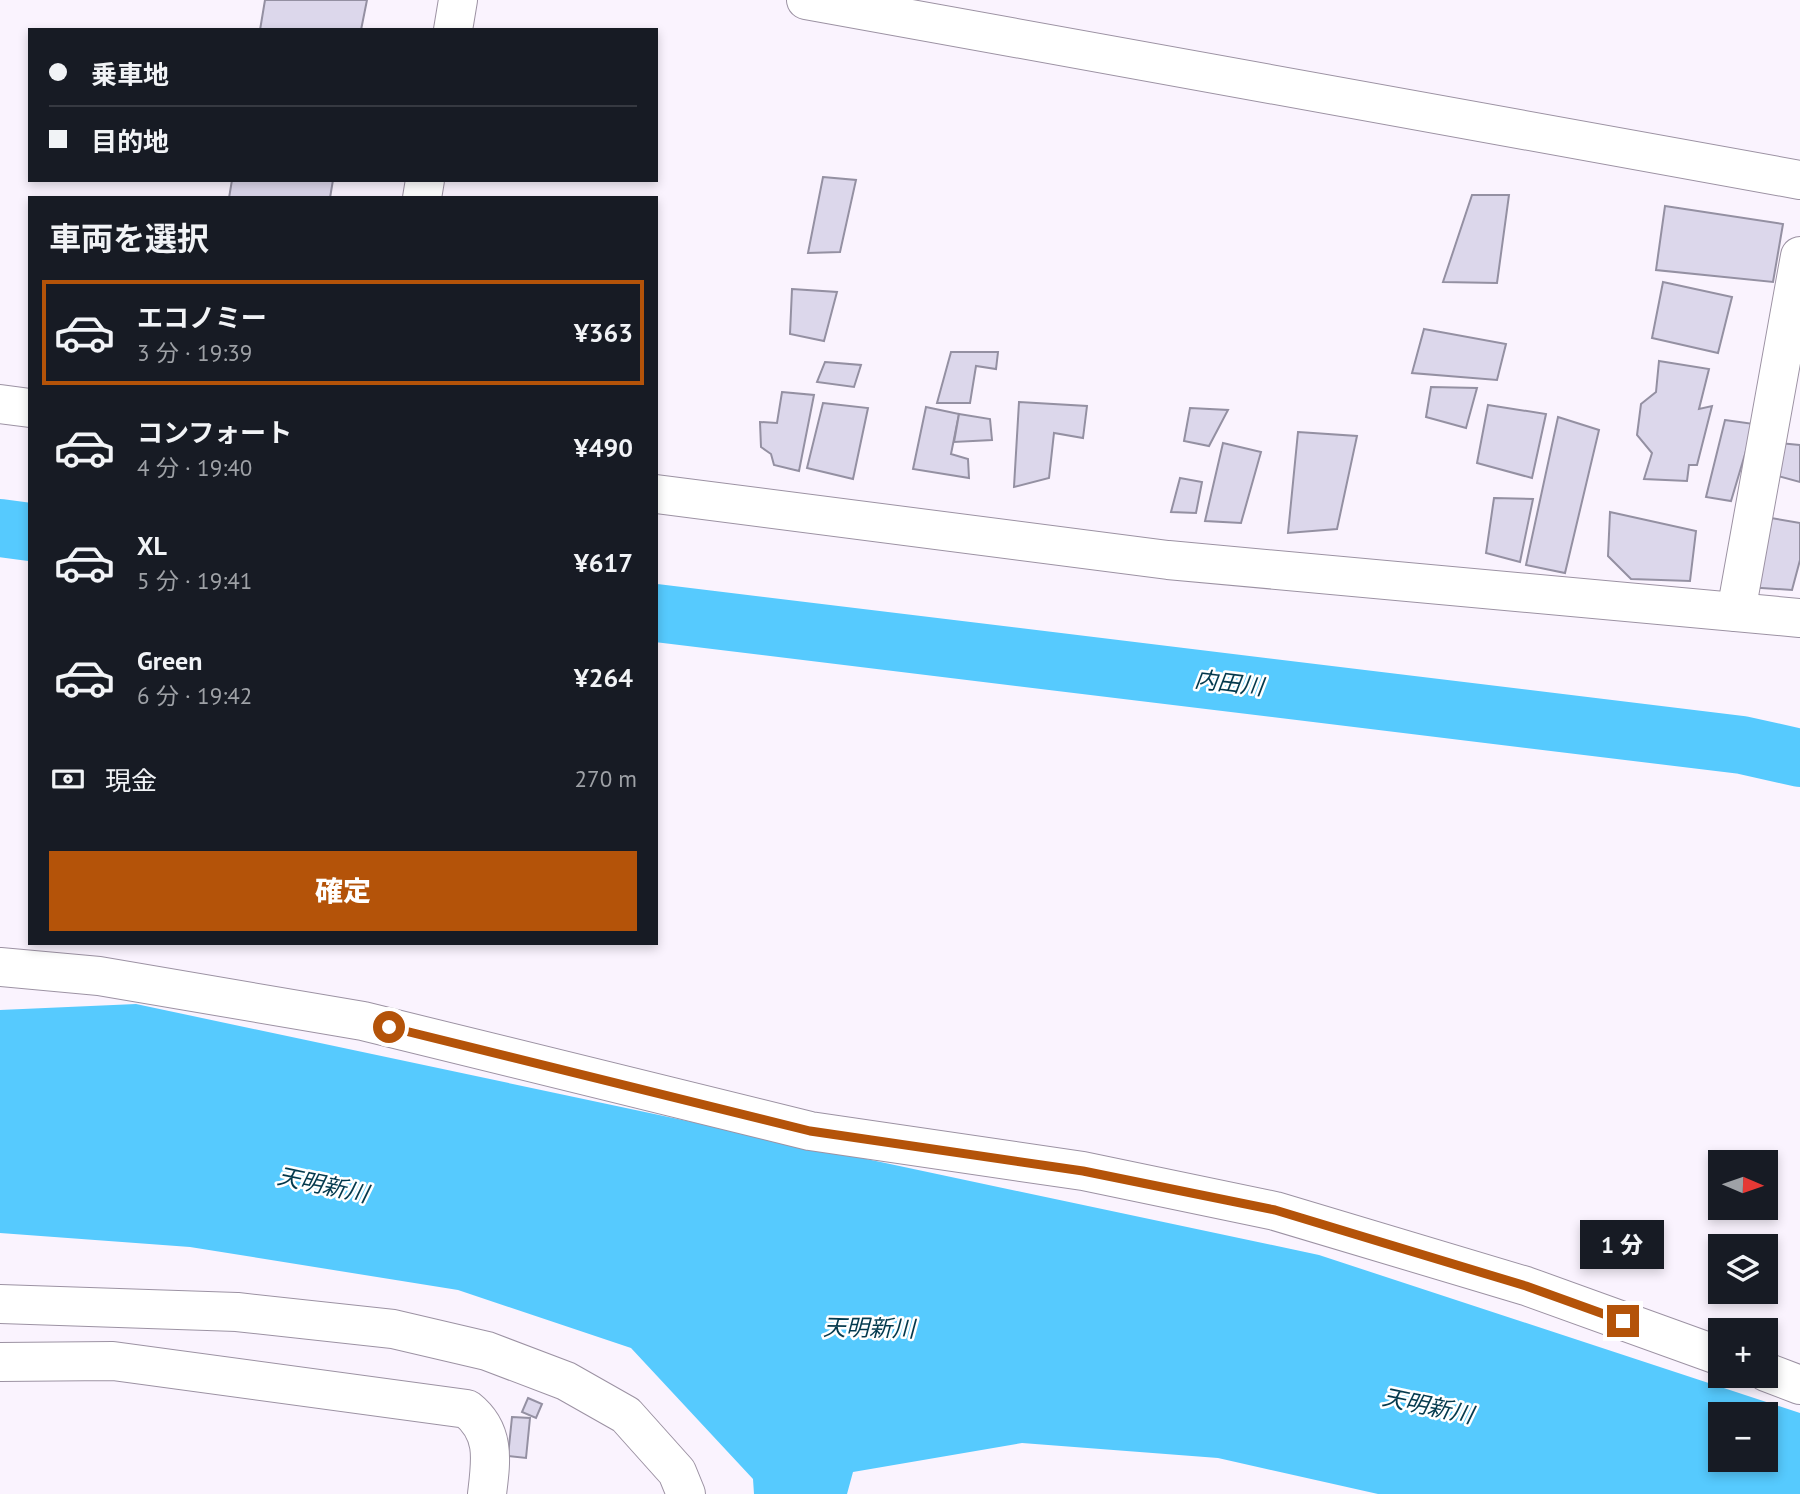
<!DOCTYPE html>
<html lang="ja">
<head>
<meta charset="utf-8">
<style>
	:root { --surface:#171b24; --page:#242831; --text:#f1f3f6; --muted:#9ea1a6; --line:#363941; --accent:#b45309 }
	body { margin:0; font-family:"PT Sans","Noto Sans JP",sans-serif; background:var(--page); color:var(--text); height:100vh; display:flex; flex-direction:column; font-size:26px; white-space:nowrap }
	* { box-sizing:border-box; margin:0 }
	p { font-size:23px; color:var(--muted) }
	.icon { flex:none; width:38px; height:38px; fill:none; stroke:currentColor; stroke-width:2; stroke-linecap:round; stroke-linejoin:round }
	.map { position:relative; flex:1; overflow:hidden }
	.sheet { position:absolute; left:28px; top:196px; width:630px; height:749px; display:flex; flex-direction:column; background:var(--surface); border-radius:0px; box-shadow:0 4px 10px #0003 }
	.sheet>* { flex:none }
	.guide { position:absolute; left:28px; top:28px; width:630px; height:154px; border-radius:0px; box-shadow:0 4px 10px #0003; display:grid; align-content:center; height:154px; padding:0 21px; background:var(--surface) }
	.needle { width:46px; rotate:92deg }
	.controls { position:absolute; left:1708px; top:1150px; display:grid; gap:14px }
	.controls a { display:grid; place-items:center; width:70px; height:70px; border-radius:0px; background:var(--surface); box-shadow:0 4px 10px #0003; font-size:35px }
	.end { position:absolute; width:32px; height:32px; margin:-16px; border:9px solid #b45309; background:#fff; box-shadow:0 0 0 4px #fff }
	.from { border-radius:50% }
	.bubble { position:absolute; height:49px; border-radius:0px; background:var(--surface); box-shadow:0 4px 10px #0003; font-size:23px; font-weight:800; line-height:49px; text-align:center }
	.guide b { display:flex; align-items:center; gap:24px; height:66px; font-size:26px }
	.guide b+b { border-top:2px solid var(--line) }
	.guide i { width:18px; height:18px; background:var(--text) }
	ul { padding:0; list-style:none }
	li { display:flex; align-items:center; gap:21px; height:105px; margin:0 14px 10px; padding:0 7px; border:4px solid transparent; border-radius:0px }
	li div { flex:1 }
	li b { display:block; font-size:26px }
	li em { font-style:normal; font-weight:800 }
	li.active { border-color:var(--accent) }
	li>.icon { width:63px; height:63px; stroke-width:1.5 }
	h2 { padding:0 21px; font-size:32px; line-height:84px }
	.pay { display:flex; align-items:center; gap:18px; height:77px; padding:0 21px; font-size:26px }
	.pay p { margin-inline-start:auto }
	.button { display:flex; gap:14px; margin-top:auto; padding:14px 21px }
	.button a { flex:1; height:80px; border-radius:0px; background:var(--accent); color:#fff; font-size:28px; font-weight:800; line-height:80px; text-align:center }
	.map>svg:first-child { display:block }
	.water { fill:#56cafe; fill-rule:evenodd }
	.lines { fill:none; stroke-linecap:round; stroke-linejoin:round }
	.river { stroke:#56cafe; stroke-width:58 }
	.building { fill:#dcd7eb; stroke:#9490a2; stroke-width:2 }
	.minor-casing { stroke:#9c92a3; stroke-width:40 }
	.minor { stroke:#fff; stroke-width:38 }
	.route { stroke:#b45309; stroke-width:9 }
	.labels { text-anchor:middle; stroke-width:5; stroke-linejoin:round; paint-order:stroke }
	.water-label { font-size:23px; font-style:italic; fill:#03394d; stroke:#fff }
</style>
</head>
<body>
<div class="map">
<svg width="1800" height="1494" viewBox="0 0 1800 1494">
	<rect width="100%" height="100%" fill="#faf3fe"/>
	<path class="water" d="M 136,1004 L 1319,1255 L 1800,1413 L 1800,1494 L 1378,1494 L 1218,1458 L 1022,1443 L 853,1472 L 847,1494 L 754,1494 L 753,1479 L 631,1348 L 458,1290 L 190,1247 L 0,1233 L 0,1010 ZM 1720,1414 L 1766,1414 L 1766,1460 L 1720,1460 Z"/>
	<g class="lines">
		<g class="river">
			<polyline points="0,528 30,532"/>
			<polyline points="656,613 1742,745 1800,758"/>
		</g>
	</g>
	<g class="building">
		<polygon points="265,0 367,0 361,30 260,30"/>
		<polygon points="823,177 856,180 840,252 808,253"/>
		<polygon points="232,180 333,180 330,198 229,198"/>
		<polygon points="1472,195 1509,195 1497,283 1443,282"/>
		<polygon points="1665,206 1783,224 1773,282 1656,270"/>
		<polygon points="1663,282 1732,297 1718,353 1652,338"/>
		<polygon points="792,289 837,292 824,341 790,334"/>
		<polygon points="1424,329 1506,344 1497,380 1412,373"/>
		<polygon points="951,352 998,352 996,369 976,366 970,403 937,403"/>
		<polygon points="1659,361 1709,369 1699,409 1712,406 1697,465 1689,465 1687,481 1644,479 1652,453 1637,435 1641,404 1656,392"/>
		<polygon points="825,362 861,365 854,387 817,382"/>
		<polygon points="1431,387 1477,388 1466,428 1426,417"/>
		<polygon points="782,392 814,395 799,471 774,465 771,454 761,447 760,422 777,423"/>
		<polygon points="1019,402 1087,406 1083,438 1054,433 1049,478 1014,487"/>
		<polygon points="823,403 868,408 853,479 807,468"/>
		<polygon points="1488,405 1546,414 1532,478 1477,463"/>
		<polygon points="926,407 959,414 951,454 968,459 969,478 913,469"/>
		<polygon points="1190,408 1228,410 1209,446 1184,441"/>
		<polygon points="959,414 990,419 992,440 954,442"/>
		<polygon points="1558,417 1599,430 1565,573 1526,565"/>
		<polygon points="1725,420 1754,424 1731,501 1706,497"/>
		<polygon points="1298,432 1357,436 1337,529 1288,533"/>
		<polygon points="1223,443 1261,452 1241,523 1205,521"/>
		<polygon points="1779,443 1800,445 1800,482 1771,474"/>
		<polygon points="1180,478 1202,482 1196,513 1171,512"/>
		<polygon points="1494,498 1533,499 1520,562 1486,553"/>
		<polygon points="1610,512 1696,531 1690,581 1631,579 1608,556"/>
		<polygon points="1765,517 1800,523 1800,560 1792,590 1747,587"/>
		<polygon points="528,1398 542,1404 536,1418 522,1412"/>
		<polygon points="512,1417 530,1418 526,1458 508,1456"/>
	</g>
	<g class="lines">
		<defs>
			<g id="minor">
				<polyline points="806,0 1800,180"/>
				<polyline points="453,30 458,0"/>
				<polyline points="422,198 425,180"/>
				<polyline points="0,404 30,408"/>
				<polyline points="656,494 1168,560 1800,618"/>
				<polyline points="1736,612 1800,256"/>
				<polyline points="0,967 99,976 363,1021 810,1131 1083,1171 1275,1211 1526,1286 1720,1356"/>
				<polyline points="0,1304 237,1312 393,1329 487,1351 566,1381 626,1415 677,1472 686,1494"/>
				<path d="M 0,1362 L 113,1361 L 467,1409 C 496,1432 491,1461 487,1494"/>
				<polyline points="1766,1372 1800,1385"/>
			</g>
		</defs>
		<use href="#minor" class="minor-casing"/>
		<use href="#minor" class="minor"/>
	</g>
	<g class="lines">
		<polyline class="route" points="389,1027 810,1131 1083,1171 1275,1210 1526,1286 1623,1321"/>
	</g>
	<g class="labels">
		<g class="water-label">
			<text transform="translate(1229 683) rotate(7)" y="8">内田川</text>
			<text transform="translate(323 1185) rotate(12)" y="8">天明新川</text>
			<text transform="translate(869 1328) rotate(1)" y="8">天明新川</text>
			<text transform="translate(1428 1406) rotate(12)" y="8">天明新川</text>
		</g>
	</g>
</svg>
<div class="controls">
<a><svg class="needle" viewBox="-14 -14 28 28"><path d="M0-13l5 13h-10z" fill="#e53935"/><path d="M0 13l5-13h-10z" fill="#9ea1a6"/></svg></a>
<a><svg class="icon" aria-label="layers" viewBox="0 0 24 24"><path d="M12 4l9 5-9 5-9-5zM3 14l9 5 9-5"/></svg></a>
<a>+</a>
<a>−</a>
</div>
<i class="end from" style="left:389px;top:1027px"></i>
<i class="end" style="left:1623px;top:1321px"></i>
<div class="bubble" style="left:1580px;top:1220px;width:84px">1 分</div>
<div class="guide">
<b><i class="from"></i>乗車地</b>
<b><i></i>目的地</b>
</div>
<section class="sheet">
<h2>車両を選択</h2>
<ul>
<li class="active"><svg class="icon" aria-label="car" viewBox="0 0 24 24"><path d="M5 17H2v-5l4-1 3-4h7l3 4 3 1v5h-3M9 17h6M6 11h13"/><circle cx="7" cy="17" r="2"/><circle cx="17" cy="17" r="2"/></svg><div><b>エコノミー</b><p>3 分 · 19:39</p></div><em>¥363</em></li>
<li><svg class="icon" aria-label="car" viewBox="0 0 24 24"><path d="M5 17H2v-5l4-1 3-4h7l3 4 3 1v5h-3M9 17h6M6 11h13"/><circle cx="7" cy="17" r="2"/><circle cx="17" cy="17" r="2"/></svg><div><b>コンフォート</b><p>4 分 · 19:40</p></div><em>¥490</em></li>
<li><svg class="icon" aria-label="car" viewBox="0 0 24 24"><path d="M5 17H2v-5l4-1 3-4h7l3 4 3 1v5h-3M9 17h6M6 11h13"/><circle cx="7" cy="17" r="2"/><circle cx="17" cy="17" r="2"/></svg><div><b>XL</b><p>5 分 · 19:41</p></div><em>¥617</em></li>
<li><svg class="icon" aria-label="car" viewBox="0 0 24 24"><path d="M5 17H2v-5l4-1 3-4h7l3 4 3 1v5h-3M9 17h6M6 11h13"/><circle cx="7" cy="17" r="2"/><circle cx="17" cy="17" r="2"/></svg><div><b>Green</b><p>6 分 · 19:42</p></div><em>¥264</em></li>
</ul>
<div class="pay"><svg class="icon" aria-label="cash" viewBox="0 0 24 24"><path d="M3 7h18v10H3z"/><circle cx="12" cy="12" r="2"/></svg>現金<p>270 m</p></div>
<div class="button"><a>確定</a></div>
</section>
</div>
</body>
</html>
